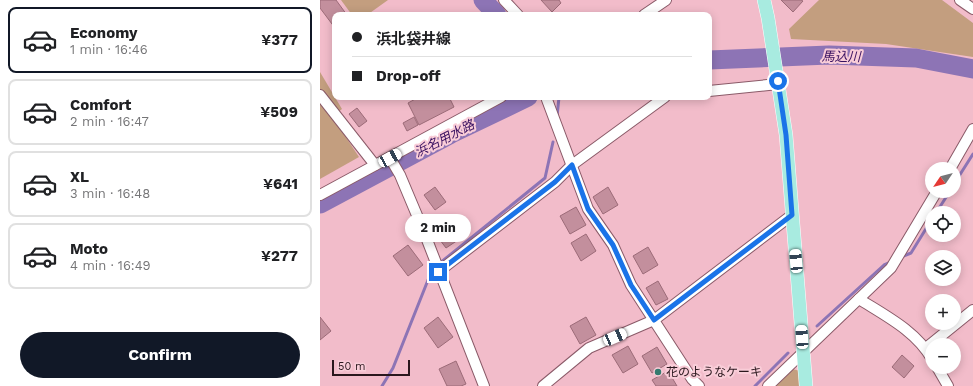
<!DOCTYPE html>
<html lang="en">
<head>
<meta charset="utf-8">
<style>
	:root { --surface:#fff; --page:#f2f2f2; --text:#202124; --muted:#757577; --line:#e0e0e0; --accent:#111827 }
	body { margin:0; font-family:"Work Sans","Noto Sans JP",sans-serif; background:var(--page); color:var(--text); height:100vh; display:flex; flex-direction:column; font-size:15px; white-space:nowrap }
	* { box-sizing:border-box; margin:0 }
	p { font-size:13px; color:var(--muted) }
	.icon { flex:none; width:22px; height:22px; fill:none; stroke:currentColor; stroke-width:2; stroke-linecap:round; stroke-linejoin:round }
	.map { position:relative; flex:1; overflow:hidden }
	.panel { display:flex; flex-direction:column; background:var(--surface); width:320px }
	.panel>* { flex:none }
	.top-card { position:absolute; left:12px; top:12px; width:380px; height:88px; border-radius:8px; box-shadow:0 2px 10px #0003; display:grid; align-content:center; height:88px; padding:0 20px; background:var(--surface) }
	.needle { width:26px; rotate:235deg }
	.buttons { position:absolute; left:605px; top:162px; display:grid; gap:8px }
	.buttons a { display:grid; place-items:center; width:36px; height:36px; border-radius:50%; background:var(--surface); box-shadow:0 2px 10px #0003; font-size:20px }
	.scale { position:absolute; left:12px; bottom:10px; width:78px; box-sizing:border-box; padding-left:4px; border:2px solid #2a171d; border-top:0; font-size:11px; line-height:14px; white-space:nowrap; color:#2a171d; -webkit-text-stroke:3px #f9cdd8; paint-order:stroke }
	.end { position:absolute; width:18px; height:18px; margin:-9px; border:5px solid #1a73e8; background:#fff; box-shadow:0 0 0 2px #fff }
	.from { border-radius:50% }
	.bubble { position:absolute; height:28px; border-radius:14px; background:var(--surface); box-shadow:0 2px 10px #0003; font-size:13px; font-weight:700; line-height:28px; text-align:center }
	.car { position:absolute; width:12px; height:24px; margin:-12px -6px; border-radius:5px; box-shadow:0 0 3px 1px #0007; background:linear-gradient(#fff 24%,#345 0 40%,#fff 0 76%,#345 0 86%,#fff 0) }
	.top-card b { display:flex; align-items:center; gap:14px; height:38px; font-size:15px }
	.top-card b+b { border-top:1px solid var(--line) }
	.top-card i { width:10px; height:10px; background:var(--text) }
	ul { padding:7px 0 0; list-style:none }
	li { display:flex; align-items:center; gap:12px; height:66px; margin:0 8px 6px; padding:0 12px; border:2px solid var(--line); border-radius:8px }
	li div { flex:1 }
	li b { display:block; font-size:15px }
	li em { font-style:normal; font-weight:700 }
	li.current { border-color:var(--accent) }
	li>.icon { width:36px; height:36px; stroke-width:1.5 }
	.action { display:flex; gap:8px; margin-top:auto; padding:8px 20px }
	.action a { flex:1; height:46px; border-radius:24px; background:var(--accent); color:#fff; font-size:16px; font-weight:700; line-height:46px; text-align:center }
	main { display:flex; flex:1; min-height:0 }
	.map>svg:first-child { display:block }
	.green { fill:#c39e7f }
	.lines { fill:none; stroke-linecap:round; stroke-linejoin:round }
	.stream { stroke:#8d74b5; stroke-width:3 }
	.river { stroke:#8d74b5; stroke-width:19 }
	.building { fill:#c38f9d; stroke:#9c6b78 }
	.minor-casing { stroke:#8a5a68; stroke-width:12 }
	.major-casing { stroke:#fff; stroke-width:14 }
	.minor { stroke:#fff; stroke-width:10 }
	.major { stroke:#a8ebe0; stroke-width:13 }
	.route { stroke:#1a73e8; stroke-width:5 }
	.poi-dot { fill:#357a6f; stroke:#f9cdd8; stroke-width:1.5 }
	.labels { text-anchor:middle; stroke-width:4; stroke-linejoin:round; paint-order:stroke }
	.poi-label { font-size:12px; fill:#2a171d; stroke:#f9cdd8; text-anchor:start }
	.water-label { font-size:13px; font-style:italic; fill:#391160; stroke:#f9cdd8 }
</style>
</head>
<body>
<main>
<section class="panel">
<ul>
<li class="current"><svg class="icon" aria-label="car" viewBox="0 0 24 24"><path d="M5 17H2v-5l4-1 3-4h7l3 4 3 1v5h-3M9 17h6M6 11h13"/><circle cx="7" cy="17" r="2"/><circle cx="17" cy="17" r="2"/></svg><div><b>Economy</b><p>1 min · 16:46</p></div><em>¥377</em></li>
<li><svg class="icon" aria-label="car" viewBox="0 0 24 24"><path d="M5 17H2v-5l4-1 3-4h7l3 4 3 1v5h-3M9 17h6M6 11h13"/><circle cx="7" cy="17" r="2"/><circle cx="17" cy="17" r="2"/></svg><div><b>Comfort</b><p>2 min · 16:47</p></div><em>¥509</em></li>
<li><svg class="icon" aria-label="car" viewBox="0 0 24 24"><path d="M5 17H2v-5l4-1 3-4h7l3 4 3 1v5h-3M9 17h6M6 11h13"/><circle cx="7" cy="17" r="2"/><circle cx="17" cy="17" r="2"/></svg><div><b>XL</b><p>3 min · 16:48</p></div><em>¥641</em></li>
<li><svg class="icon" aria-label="car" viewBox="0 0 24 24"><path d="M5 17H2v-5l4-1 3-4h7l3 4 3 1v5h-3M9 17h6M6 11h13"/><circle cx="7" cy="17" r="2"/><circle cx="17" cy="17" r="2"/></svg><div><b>Moto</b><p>4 min · 16:49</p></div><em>¥277</em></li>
</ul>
<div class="action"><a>Confirm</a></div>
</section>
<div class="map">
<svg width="653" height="386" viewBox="0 0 653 386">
	<rect width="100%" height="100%" fill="#f2bcca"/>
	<g class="green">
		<polygon points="21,0 68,0 47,15 32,15"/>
		<polygon points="499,0 622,0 653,23 653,57 566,44 471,39 469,29"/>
		<polygon points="0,72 22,109 17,113 0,95"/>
		<polygon points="0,98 39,157 0,179"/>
		<polygon points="472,369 485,372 489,386 455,386"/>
	</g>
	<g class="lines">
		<g class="stream">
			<polyline points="237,117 239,97"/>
			<polyline points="634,184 653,154"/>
			<polyline points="616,213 630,191"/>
			<polyline points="581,257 591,253 612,219"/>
			<polyline points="120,263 225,178 233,142"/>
			<polyline points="497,326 564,265 571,262"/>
			<polyline points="62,386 73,368 112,270"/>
			<polyline points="435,386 468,353"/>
		</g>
		<g class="river">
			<polyline points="163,0 177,15"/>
			<polyline points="389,60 509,55 596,58 653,69"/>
			<polyline points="0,204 131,134 208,97"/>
		</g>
	</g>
	<g class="building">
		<polygon points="0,0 16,0 27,15 15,15 15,28 0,8"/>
		<polygon points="221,0 239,0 241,3 232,12"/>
		<polygon points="461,0 481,0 483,1 473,12"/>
		<polygon points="99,97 129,97 134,107 99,125 88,103"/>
		<polygon points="37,108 47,121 39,127 29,114"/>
		<polygon points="94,117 98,125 87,131 83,123"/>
		<polygon points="115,187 126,202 115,210 104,195"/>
		<polygon points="288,187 298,205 283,214 273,197"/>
		<polygon points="256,207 266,225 250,234 240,216"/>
		<polygon points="126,217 141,238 126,248 111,228"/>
		<polygon points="266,234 276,251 261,261 251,243"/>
		<polygon points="88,245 103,265 88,276 73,256"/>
		<polygon points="328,247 338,265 323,274 313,256"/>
		<polygon points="338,281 348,299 336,305 326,288"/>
		<polygon points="0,317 11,331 0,340"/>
		<polygon points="118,317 133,337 118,348 104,328"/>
		<polygon points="266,317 276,335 260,344 250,326"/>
		<polygon points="308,346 318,364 303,373 292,355"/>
		<polygon points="337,347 347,364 332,373 322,356"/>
		<polygon points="582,355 594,366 584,378 572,367"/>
		<polygon points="136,361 146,384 141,386 127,386 119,369"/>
		<polygon points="348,371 357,386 336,386 332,380"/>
	</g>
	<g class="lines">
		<defs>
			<g id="minor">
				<polyline points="184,0 198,15"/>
				<polyline points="640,0 653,9"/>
				<polyline points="324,15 346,0"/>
				<polyline points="389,91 458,84"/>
				<polyline points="0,95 55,165"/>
				<polyline points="226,97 268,209 293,245 311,285 372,379 379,386"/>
				<polyline points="70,158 80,175 104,232 164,386"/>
				<polyline points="630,169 653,129"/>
				<polyline points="0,195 181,97"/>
				<polyline points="118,272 235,182 252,165 345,97"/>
				<path d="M 539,299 C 566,316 596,331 612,359"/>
				<polyline points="606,348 653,310"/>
				<polyline points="617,367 628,386"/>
				<polyline points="223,386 269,348 334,320 472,215"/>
				<polyline points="448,386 571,268 617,191"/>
			</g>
			<polyline id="major" points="444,0 448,18 466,135 486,386"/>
		</defs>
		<use href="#minor" class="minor-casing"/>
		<use href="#major" class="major-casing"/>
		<use href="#minor" class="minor"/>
		<use href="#major" class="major"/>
	</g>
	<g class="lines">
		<polyline class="route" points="118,272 235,182 252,165 268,209 293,245 311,285 334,320 472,215 466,135 458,81"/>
	</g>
	<circle class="poi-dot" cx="338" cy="372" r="4"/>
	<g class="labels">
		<g class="poi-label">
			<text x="346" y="376">花のようなケーキ</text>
		</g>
		<g class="water-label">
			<text transform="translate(521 56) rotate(1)" y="5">馬込川</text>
			<text transform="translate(124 138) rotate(-27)" y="5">浜名用水路</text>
		</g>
	</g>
</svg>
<div class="buttons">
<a><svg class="needle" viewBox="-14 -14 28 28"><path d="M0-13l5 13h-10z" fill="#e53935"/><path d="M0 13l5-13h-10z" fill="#757577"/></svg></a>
<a><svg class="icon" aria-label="locate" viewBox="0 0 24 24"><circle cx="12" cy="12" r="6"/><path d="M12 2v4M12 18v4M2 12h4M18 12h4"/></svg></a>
<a><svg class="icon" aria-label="layers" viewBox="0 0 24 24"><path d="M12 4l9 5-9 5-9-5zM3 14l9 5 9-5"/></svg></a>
<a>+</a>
<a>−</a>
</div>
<div class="scale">50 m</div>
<i class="end from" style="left:458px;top:81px"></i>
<i class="end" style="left:118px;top:272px"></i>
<div class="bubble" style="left:85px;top:214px;width:66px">2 min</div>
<i class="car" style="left:70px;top:158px;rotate:61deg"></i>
<i class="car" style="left:476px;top:261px;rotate:355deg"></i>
<i class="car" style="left:295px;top:337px;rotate:67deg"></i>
<i class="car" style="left:482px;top:337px;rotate:356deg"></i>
<div class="top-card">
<b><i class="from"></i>浜北袋井線</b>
<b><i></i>Drop-off</b>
</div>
</div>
</main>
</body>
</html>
